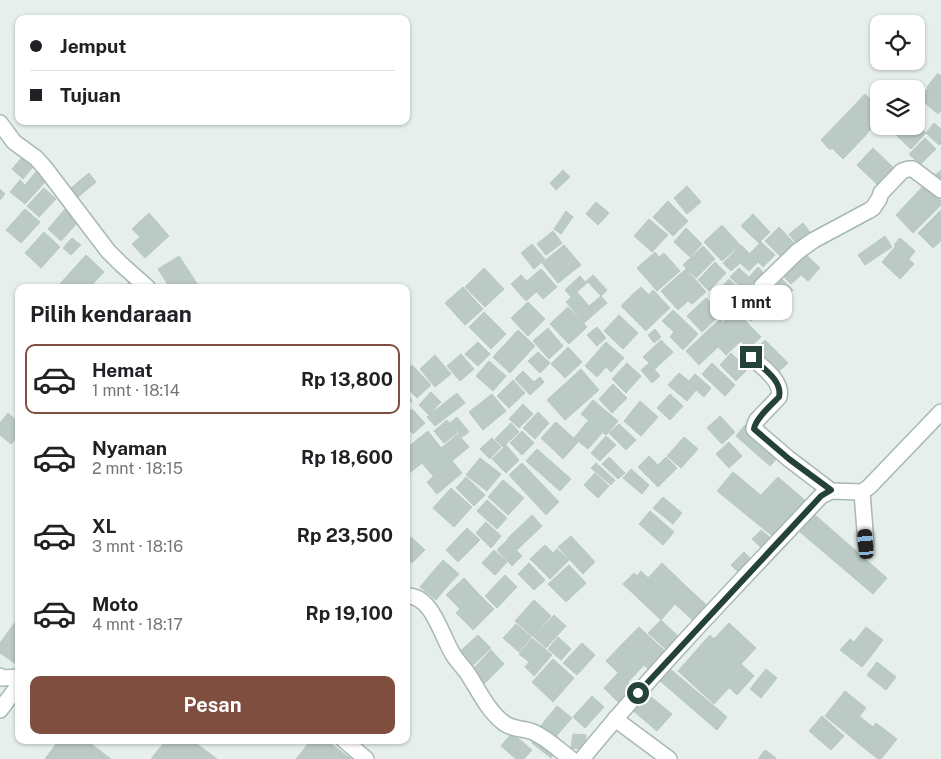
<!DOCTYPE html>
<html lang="id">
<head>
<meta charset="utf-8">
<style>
	:root { --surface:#fff; --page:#f6f6f6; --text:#202124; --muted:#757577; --line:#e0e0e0; --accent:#7f4e3f }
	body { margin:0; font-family:"Public Sans",sans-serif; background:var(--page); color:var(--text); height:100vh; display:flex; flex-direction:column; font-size:19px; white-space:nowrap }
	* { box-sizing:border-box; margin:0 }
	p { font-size:16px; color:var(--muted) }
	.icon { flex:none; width:28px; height:28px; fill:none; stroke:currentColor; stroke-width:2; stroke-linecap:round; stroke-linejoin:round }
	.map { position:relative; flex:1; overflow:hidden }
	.side { position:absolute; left:15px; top:284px; width:395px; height:460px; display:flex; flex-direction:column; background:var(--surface); border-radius:10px; box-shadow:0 1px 4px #0004 }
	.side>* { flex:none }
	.hud { position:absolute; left:15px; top:15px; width:395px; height:110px; border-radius:10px; box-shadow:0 1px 4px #0004; display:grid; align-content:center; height:110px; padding:0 15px; background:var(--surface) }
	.tools { position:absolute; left:870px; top:15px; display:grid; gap:10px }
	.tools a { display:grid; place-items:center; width:55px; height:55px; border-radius:10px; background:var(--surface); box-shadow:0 1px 4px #0004; font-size:25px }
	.end { position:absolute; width:22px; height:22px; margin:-11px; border:6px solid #24423a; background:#fff; box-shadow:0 0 0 2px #fff }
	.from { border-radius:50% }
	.bubble { position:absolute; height:35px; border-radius:10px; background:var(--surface); box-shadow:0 1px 4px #0004; font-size:16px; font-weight:700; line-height:35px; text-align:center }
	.car { position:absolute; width:15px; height:30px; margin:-15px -8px; border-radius:6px; box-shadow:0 0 4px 1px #0007; background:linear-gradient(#222 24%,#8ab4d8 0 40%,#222 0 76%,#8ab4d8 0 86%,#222 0) }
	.hud b { display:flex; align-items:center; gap:18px; height:48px; font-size:19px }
	.hud b+b { border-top:1px solid var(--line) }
	.hud i { width:12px; height:12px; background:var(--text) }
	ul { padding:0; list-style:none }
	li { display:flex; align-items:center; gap:15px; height:70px; margin:0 10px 8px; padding:0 5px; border:2px solid transparent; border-radius:10px }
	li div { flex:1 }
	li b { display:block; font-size:19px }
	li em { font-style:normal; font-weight:700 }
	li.current { border-color:var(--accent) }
	li>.icon { width:45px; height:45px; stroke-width:1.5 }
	h2 { padding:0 15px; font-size:22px; line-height:60px }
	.action { display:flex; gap:10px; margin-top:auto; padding:10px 15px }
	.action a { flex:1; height:58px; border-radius:10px; background:var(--accent); color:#fff; font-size:20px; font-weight:700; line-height:58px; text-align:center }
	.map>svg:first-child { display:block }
	.building { fill:#bbcac4; stroke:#b8c9c2 }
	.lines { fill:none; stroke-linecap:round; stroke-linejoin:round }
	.minor-casing { stroke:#a8b8b2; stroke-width:18 }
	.minor { stroke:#fff; stroke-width:15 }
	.route { stroke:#24423a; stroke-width:6 }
</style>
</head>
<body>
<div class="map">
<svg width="941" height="759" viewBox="0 0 941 759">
	<rect width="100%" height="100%" fill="#e6efeb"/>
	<g class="building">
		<polygon points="938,73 941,76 941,99 927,87"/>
		<polygon points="928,88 941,99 941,111 938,114 919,98"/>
		<polygon points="865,94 879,108 879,121 867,133 847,113"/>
		<polygon points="847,113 856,122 830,150 821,140"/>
		<polygon points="856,122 868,133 843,159 832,148"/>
		<polygon points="934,123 941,129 941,143 939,145 926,133"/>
		<polygon points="916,124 926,133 911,149 894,133 901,126 916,126"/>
		<polygon points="925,138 936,149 920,165 909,154"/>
		<polygon points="873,148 898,172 882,189 857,165"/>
		<polygon points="25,154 36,163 23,179 12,169"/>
		<polygon points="563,170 570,177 556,190 550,183"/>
		<polygon points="941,170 941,185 933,177"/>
		<polygon points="36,172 46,181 25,204 10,192 20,180 25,185"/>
		<polygon points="89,173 96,182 78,197 71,188"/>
		<polygon points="925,184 941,201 941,205 913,233 896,215"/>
		<polygon points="687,186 701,202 687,214 674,198"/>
		<polygon points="44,188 56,199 39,217 27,206"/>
		<polygon points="0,189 5,194 0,200"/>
		<polygon points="668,201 688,221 673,236 653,217"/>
		<polygon points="596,202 609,213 598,225 586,214"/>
		<polygon points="25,209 40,222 21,243 6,230"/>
		<polygon points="65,209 79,221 61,241 48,229"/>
		<polygon points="941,210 941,241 933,248 918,233"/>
		<polygon points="566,211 573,217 561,234 554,229"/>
		<polygon points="149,213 169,236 145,258 132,244 140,237 132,229"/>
		<polygon points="753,214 770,232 759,243 741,226"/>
		<polygon points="649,219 668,235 652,252 634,236"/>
		<polygon points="803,223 813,236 799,247 789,234"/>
		<polygon points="722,225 740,245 722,261 704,242"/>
		<polygon points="779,227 795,244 781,257 765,241"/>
		<polygon points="686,228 702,244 690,257 674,242"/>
		<polygon points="553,231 562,243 546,255 537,244"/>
		<polygon points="44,232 60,247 41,268 25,253"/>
		<polygon points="885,236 892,247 865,265 858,255"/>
		<polygon points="72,238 81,245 71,255 63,248"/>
		<polygon points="900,238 915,251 909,259 894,245"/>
		<polygon points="761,242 775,255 763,267 750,253"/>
		<polygon points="532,244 545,259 534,269 521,253"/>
		<polygon points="564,245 581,265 558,283 542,263"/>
		<polygon points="741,245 758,262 749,271 740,263 731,271 723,263"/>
		<polygon points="703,246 715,259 696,278 683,265"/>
		<polygon points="895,247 914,264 900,279 882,262"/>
		<polygon points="801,250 820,268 808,281 789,264"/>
		<polygon points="655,252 659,257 664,253 680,271 657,291 637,268"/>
		<polygon points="86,255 104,272 89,288 58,288 57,287"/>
		<polygon points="179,256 200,288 170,288 158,269"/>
		<polygon points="715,262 726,273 709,291 698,280"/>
		<polygon points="789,264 801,275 791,284 780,273"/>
		<polygon points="758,267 768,277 759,287 749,277"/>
		<polygon points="484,268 504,289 485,307 465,287"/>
		<polygon points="739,268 754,282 746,292 730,277"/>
		<polygon points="541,269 557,287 543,299 527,281"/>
		<polygon points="686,269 706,292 692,304 688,301 678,310 661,291"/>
		<polygon points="777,274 793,290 779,305 763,290"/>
		<polygon points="521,275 536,292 526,301 511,284"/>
		<polygon points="593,275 607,290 601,296 588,282 571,297 565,290 580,276 585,282"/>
		<polygon points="729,279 746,295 728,313 712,297"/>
		<polygon points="128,283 136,288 125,288"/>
		<polygon points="463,287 483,309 465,325 445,303"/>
		<polygon points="641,287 649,295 653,290 670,308 657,320 632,295"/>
		<polygon points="759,287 779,305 768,317 748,298"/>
		<polygon points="577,292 589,306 601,296 607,303 584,323 566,302"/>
		<polygon points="632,295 657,320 646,331 621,306"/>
		<polygon points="706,298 721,314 702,332 687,316"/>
		<polygon points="528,302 545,319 528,336 511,318"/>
		<polygon points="745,302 757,315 751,321 738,308"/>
		<polygon points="568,307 587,327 569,344 550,324"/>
		<polygon points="673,310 698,334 683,350 670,337 674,332 662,321"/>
		<polygon points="735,310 761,337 748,349 723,322"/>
		<polygon points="484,312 506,334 491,349 469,327"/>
		<polygon points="619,315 638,333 623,349 604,331"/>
		<polygon points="720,319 741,341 726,355 705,333"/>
		<polygon points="597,327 606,338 597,346 587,335"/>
		<polygon points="548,328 563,346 549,359 533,341"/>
		<polygon points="655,329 661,337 654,343 648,335"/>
		<polygon points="518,330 535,346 510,373 493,357"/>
		<polygon points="705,333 718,347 699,365 686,351"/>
		<polygon points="661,340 673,352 655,369 643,357"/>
		<polygon points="765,340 788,363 776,374 754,351"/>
		<polygon points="478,342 490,354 478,366 465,354"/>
		<polygon points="606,342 624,358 611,372 606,367 597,377 585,366"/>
		<polygon points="568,347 582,362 565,378 551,364"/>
		<polygon points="538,352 550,363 540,373 528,361"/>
		<polygon points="731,353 748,369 736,381 720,365"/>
		<polygon points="461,354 474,369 460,381 447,366"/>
		<polygon points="435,355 451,374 435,387 420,369"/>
		<polygon points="489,361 506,376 493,391 476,376"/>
		<polygon points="627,363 641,376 626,393 612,379"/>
		<polygon points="649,363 660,376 652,383 641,370"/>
		<polygon points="712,363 735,385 725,396 702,374"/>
		<polygon points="412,365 431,385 417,398 406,387 406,371"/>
		<polygon points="581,369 599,390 565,420 547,400"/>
		<polygon points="523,371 534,382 540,377 544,382 530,395 515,379"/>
		<polygon points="679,373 689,381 695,374 711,388 704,397 696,390 687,401 668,385"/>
		<polygon points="513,380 525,393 509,408 497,396"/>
		<polygon points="613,384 627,398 612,413 599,399"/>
		<polygon points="406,392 412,401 406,405"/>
		<polygon points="431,392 441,402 429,415 419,405"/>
		<polygon points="457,393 465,403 435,426 427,417"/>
		<polygon points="492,394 506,411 483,430 469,412"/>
		<polygon points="670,394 683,406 670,420 657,408"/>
		<polygon points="593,400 618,421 606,435 581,414"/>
		<polygon points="640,401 658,417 641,436 624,421"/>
		<polygon points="523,404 533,414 519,428 509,419"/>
		<polygon points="412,409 425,423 413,434 406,426 406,414"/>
		<polygon points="538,412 549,423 535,439 523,428"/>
		<polygon points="8,413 19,423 19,435 11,444 0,435 0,423"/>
		<polygon points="720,416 735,432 722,444 707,428"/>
		<polygon points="457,417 469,432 462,437 450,423"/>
		<polygon points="447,420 457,433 444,443 434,431"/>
		<polygon points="588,421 602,433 588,449 574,438"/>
		<polygon points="556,422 578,442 563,459 541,438"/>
		<polygon points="511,423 519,432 503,447 495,439"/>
		<polygon points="619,424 636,440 626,450 609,433"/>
		<polygon points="745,425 780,455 770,466 736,436"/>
		<polygon points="428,431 441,448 422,463 409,446"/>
		<polygon points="522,431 534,443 522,455 510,443"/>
		<polygon points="458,434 469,447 452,461 441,448"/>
		<polygon points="606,436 616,445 600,461 591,453"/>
		<polygon points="684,437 698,449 681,468 667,456"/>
		<polygon points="492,438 501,447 490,459 480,449"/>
		<polygon points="729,442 742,456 729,468 716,454"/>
		<polygon points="506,445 519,460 506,473 492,459"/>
		<polygon points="409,446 422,463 406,476 406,463 408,461 406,459 406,448"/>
		<polygon points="441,448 452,461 433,476 422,463"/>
		<polygon points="537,449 571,479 560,491 526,461"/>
		<polygon points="649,456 658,465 666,457 677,468 658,487 638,467"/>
		<polygon points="609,457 625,473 618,479 602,464"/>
		<polygon points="480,458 501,474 487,491 466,475"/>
		<polygon points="452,461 462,473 437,494 427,482"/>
		<polygon points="522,463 559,502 546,515 509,475"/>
		<polygon points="596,463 615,480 611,485 591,468"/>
		<polygon points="631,469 649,485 642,494 623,478"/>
		<polygon points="733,472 792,521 776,539 717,491"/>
		<polygon points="595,473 609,486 598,498 584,485"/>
		<polygon points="466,477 485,495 474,506 456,488"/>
		<polygon points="778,477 807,502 792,521 761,495"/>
		<polygon points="503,480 524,498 508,515 488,497"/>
		<polygon points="451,488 472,507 454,527 433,508"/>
		<polygon points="663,497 682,513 673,524 653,508"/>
		<polygon points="487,500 507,518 497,529 477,511"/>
		<polygon points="650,511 674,532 663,545 639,524"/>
		<polygon points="532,515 542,526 517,550 507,539"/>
		<polygon points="815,515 887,578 873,594 800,532"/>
		<polygon points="486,522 501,536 491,548 476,533"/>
		<polygon points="467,528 480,540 458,562 446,550"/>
		<polygon points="761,530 775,542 766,552 752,539"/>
		<polygon points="571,536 595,562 583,574 558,547"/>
		<polygon points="411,537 425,550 412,563 406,558 406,543"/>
		<polygon points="507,540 522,556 512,566 497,550"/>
		<polygon points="545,545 553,553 557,549 569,560 550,579 530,559"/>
		<polygon points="494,550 507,562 495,575 482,563"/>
		<polygon points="744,552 756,564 743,577 731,565"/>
		<polygon points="443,560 459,574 445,589 429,576"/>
		<polygon points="529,563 545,580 534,590 518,574"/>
		<polygon points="662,563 689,589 675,604 648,578"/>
		<polygon points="569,565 586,583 566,602 548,584"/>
		<polygon points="641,571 675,604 661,620 623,584 634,573 637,576"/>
		<polygon points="505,575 517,587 497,608 485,596"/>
		<polygon points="429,576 445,589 436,600 420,587"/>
		<polygon points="464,578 477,592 460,609 446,595"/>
		<polygon points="689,589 711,609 697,624 675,604"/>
		<polygon points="477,592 494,609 473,630 456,613"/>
		<polygon points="534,600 551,616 533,637 515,621"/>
		<polygon points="554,615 566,626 546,648 534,637"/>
		<polygon points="661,620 680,638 668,651 648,633"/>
		<polygon points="16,621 19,623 19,666 0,653 0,643"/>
		<polygon points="729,623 756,648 741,664 714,639"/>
		<polygon points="516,624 531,637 519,652 503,638"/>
		<polygon points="639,627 667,653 650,671 622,644"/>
		<polygon points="866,627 883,640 871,656 854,642"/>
		<polygon points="478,635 491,648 470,668 457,654"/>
		<polygon points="710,635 754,676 737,695 693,654"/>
		<polygon points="558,637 571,649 561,660 548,649"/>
		<polygon points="532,638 552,655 534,676 525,667 529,662 519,654"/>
		<polygon points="850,639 871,656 862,667 840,650"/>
		<polygon points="582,643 595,655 577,675 563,663"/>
		<polygon points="622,644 644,665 628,682 606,661"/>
		<polygon points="491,650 504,664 483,685 474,675 476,672 473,669"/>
		<polygon points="693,654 729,688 714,704 678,671"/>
		<polygon points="553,659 574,678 553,702 532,682"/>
		<polygon points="877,662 896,677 886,690 867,675"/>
		<polygon points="669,668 727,717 717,730 659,680"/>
		<polygon points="766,669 777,678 761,698 750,689"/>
		<polygon points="618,673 635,688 620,704 604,688"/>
		<polygon points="845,691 866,708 846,733 825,716"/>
		<polygon points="645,692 672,714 657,731 631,709"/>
		<polygon points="592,696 604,707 585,728 573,717"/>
		<polygon points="557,706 572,718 552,741 538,729"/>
		<polygon points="822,716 844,736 831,750 809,731"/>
		<polygon points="859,716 873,727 859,744 846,733"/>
		<polygon points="876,723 897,739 881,759 878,759 859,744"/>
		<polygon points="512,733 532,750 524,759 516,759 501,746"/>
		<polygon points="573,734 586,735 585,749 571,748"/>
		<polygon points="537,736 557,752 551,758 532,743"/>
		<polygon points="59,740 86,740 111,759 45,759"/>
		<polygon points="166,740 192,740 217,759 151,759"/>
		<polygon points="311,740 326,740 351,759 296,759"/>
		<polygon points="765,750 776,758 776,759 758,759"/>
	</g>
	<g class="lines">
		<defs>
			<g id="minor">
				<polyline points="0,123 14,142 36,158 45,168 108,251 121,264 148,288"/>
				<polyline points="762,286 797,252 814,240 868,211 873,208 879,199 881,193 902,171 908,169 913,169 941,190"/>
				<path d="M 751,357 C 762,367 783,381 779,397 L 757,420 L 755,424 L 754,429 L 789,459 L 831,491"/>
				<polyline points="862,492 866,544"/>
				<path d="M 406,596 C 433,594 442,639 454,656 C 458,662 464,668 468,674 C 479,691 488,711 504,723 C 513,730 524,728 533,732 C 547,738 559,750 571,759"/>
				<polyline points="0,676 2,678 19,677"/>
				<polyline points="0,710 15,690"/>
				<polyline points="615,719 669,759"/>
				<polyline points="344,740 366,759"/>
				<path d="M 582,759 C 657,667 740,582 821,496 L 831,491 L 862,492 L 869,487 L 941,412"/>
			</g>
		</defs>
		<use href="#minor" class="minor-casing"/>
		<use href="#minor" class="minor"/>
	</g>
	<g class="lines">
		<path class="route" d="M 638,693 L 821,496 L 831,490 L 789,459 L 754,429 C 755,419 772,404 779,397 C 783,380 762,368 751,357"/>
	</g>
</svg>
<div class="tools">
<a><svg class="icon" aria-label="locate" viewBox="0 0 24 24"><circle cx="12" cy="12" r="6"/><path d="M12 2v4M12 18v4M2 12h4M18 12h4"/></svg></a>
<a><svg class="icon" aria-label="layers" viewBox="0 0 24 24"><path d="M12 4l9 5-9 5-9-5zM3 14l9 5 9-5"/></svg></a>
</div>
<i class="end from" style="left:638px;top:693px"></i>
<i class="end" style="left:751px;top:357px"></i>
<div class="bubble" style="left:710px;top:285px;width:82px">1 mnt</div>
<i class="car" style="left:866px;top:544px;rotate:355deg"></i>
<div class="hud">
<b><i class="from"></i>Jemput</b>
<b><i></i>Tujuan</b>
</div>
<section class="side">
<h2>Pilih kendaraan</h2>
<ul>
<li class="current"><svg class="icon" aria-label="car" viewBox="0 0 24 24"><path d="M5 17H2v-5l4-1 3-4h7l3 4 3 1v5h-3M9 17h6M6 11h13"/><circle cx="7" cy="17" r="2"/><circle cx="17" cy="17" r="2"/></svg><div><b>Hemat</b><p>1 mnt · 18:14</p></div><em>Rp 13,800</em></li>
<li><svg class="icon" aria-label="car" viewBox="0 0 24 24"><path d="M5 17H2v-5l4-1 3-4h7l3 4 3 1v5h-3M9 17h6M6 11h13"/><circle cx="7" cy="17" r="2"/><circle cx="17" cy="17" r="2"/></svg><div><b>Nyaman</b><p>2 mnt · 18:15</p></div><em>Rp 18,600</em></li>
<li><svg class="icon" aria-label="car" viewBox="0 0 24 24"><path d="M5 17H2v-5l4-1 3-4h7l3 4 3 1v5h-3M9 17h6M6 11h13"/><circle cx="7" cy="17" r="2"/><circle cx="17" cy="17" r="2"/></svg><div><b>XL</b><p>3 mnt · 18:16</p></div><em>Rp 23,500</em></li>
<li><svg class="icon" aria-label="car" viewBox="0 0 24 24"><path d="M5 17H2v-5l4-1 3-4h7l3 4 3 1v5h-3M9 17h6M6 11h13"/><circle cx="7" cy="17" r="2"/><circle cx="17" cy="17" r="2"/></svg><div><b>Moto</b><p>4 mnt · 18:17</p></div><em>Rp 19,100</em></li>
</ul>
<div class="action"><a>Pesan</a></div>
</section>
</div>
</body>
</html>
